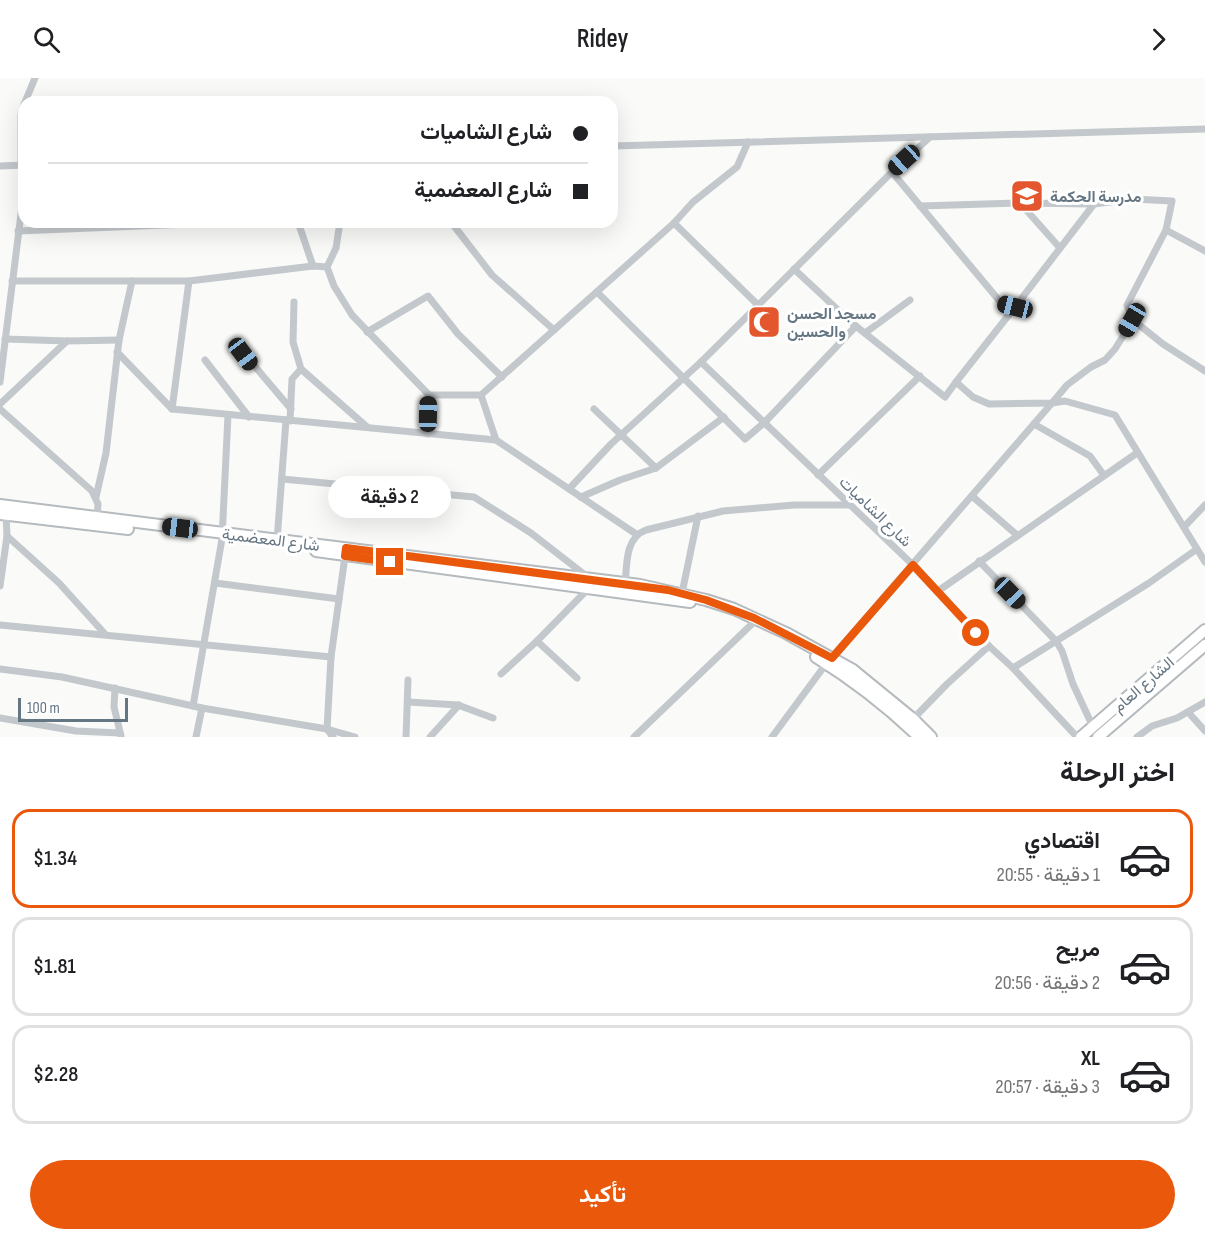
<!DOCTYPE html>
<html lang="ar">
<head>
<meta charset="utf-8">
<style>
	:root { --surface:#fff; --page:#f2f2f2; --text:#202124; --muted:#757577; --line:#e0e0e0; --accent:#ea580c }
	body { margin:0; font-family:"Sofia Sans Condensed",Vazirmatn,sans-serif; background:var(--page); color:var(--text); direction:rtl; height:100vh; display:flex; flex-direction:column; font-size:22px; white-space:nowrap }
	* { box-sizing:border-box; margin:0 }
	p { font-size:20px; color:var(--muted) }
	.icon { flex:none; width:33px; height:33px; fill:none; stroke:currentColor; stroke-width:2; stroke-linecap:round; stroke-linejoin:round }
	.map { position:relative; height:659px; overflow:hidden; direction:ltr }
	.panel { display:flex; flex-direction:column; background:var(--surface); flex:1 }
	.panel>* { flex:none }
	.top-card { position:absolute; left:18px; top:18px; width:600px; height:132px; border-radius:18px; box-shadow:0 6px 24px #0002; direction:rtl; display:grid; align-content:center; height:132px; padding:0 30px; background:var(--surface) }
	.scale { position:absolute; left:18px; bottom:15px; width:110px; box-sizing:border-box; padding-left:6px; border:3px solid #657683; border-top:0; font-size:16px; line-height:21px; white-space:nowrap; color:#657683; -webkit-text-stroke:4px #fff; paint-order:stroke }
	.end { position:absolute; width:27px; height:27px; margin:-14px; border:8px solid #ea580c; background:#fff; box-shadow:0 0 0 3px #fff }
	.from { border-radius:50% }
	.bubble { position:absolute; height:42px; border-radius:21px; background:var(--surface); box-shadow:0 6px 24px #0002; font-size:20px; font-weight:600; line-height:42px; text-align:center; direction:rtl }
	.car { position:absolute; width:18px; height:36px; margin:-18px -9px; border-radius:8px; box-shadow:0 0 4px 2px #0007; background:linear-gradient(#222 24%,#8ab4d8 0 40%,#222 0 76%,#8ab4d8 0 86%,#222 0) }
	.top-card b { display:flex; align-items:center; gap:21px; height:57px; font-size:22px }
	.top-card b+b { border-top:2px solid var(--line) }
	.top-card i { width:15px; height:15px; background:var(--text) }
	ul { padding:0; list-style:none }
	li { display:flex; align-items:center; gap:18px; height:99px; margin:0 12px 9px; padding:0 18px; border:3px solid var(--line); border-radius:18px }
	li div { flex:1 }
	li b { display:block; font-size:22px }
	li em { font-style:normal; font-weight:600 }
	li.current { border-color:var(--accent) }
	li>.icon { width:54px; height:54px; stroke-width:1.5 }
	h2 { padding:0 30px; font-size:27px; line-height:72px }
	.primary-button { display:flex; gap:12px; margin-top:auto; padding:12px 30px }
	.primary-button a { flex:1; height:69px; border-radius:36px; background:var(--accent); color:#fff; font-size:24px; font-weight:600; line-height:69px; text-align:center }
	header { display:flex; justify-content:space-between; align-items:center; height:78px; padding:0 30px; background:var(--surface); font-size:27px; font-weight:600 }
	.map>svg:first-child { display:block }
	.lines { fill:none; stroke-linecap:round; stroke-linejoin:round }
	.primary-casing { stroke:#b5babe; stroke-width:14 }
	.street { stroke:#c3c8cc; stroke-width:7 }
	.primary { stroke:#fff; stroke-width:10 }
	.route { stroke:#ea580c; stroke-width:8 }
	.labels { text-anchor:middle; stroke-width:6; stroke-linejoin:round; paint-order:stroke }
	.poi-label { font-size:16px; font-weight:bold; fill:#657683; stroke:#fff; text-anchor:start }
	.street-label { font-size:16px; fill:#657683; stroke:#fff }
</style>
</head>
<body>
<header><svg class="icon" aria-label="forward" viewBox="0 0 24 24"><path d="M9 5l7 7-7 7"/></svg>Ridey<svg class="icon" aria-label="search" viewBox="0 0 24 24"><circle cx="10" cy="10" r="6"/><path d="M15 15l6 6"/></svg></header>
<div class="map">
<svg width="1205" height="659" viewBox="0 0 1205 659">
	<rect width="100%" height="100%" fill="#fafaf8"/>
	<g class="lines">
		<defs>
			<g id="primary">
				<polyline points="0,427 640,507 706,522 734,531 786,555 853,592 913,641 931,659"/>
				<polyline points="0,436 128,451"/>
				<polyline points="316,473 690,524"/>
				<path d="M 816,579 C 853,602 887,628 919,659"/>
				<polyline points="1081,659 1205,552"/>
				<polyline points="1098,659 1205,567"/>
			</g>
		</defs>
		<use href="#primary" class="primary-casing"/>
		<g class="street">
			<polyline points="25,24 35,0"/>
			<polyline points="612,68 1205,51"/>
			<polyline points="21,87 21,37 24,26"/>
			<polyline points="0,88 24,87"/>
			<polyline points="1020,125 1060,170"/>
			<polyline points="920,128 1020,125 1094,126"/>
			<polyline points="298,144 313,188"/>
			<polyline points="340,144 336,170 327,189 334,208 352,237 429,317"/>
			<polyline points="451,144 492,197 554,252"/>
			<polyline points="674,145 758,227"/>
			<polyline points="1166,152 1205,173"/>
			<polyline points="18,153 237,144"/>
			<polyline points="794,191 852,245 945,319 956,304 973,319 989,326 1052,325 1067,307 1091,289 1105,282 1115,271 1133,242 1127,227 1166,152 1172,123 1133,121 1094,126 1015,229 1002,226 892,94"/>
			<polyline points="12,203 132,203"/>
			<polyline points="597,214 745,361 764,345 856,248"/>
			<polyline points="294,224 293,264 301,291 367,349"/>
			<polyline points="1133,242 1163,266 1205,293"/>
			<polyline points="367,254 428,218 458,256 502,299"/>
			<polyline points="865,255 910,222"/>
			<polyline points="5,261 67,263 119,262"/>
			<polyline points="235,265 291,331"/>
			<polyline points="117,274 172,331 496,362"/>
			<polyline points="205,282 249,339"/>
			<polyline points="701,284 913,487 989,568 1013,590 1077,659"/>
			<polyline points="0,304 24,112"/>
			<polyline points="956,304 1015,229"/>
			<polyline points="481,317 496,362 636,456"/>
			<polyline points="0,326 67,263"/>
			<polyline points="0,331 92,413 98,426 97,440"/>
			<polyline points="172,331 189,203"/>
			<polyline points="594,331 656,390"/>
			<polyline points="290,343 292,301 301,291"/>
			<polyline points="1034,346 1090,378 1103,396"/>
			<polyline points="428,356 429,317 481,317 674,145 693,124 737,89 748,64"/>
			<polyline points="818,397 920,298"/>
			<polyline points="282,401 474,419 531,455 589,500"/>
			<polyline points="569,411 611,366 701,284 892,94 930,59"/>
			<polyline points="972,418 1017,457"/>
			<polyline points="96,419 106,375 119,262 132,203 189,203 313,188 327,189"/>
			<polyline points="581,419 620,402 656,390 724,339"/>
			<polyline points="1184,449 1205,427"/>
			<polyline points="7,458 59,505 105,556"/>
			<polyline points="277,463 286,342"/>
			<polyline points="979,483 1056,563 1062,573 1073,606 1093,649"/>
			<polyline points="215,505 339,521"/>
			<polyline points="0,508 7,458 6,437"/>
			<path d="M 625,509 C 627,489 624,460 646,452 L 723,433 L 794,427 L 849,427"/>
			<polyline points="938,513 1137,375"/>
			<polyline points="681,520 698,438"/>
			<polyline points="0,547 331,579"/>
			<polyline points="537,563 577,600"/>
			<polyline points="1013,590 1149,505 1197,471"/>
			<polyline points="0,591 62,599 202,630 327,651 355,659"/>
			<polyline points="501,596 537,563 589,510"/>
			<polyline points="115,610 114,629 121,658"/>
			<polyline points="408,624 458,627 493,640"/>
			<polyline points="193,628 222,461 228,337"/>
			<polyline points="1188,634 1205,653"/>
			<polyline points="0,640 76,653 120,655"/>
			<polyline points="913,641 947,606 989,568"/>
			<polyline points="196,659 202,630"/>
			<polyline points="333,659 327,651 331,579 345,478"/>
			<polyline points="406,659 408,602"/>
			<polyline points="430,659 459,627"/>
			<polyline points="634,659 753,545"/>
			<polyline points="772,659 826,586 1052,325 1065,323 1115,337 1205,484"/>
			<polyline points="1137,659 1152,648 1177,640 1205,624"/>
		</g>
		<use href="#primary" class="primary"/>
	</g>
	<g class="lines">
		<polyline class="route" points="390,484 345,478 346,470 668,512 706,522 754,540 832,580 913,487 976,555"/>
	</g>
	<defs>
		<symbol id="school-square" viewBox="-11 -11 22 22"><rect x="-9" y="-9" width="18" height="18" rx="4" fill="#e4572e" stroke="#fff"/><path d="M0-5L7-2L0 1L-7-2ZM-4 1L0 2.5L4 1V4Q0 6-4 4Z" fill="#fff"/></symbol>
		<symbol id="mosque-square" viewBox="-11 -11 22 22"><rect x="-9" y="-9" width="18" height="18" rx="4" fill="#e4572e" stroke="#fff"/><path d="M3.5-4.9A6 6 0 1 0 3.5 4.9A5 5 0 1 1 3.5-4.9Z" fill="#fff"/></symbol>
	</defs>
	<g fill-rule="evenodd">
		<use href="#school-square" x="1008" y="99" width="38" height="38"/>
		<use href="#mosque-square" x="745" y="225" width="38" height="38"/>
	</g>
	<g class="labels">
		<g class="poi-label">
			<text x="1050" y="124">مدرسة الحكمة</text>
			<text x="787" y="241">مسجد الحسن<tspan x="787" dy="18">والحسين</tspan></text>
		</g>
		<g class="street-label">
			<text transform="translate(876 433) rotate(44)" y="6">شارع الشاميات</text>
			<text transform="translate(271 461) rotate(7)" y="6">شارع المعضمية</text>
			<text transform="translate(1143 606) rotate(-41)" y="6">الشارع العام</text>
		</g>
	</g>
</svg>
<div class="scale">100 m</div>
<i class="end from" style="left:976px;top:555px"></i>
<i class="end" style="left:390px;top:484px"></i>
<div class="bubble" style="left:328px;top:398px;width:123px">2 دقيقة</div>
<i class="car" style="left:904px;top:82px;rotate:228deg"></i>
<i class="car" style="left:1015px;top:229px;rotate:284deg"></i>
<i class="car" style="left:1132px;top:242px;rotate:210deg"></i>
<i class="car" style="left:243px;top:276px;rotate:143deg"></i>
<i class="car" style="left:428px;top:336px;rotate:1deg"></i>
<i class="car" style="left:180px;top:450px;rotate:277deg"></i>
<i class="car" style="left:1010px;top:515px;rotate:136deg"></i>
<div class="top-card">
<b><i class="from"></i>شارع الشاميات</b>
<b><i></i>شارع المعضمية</b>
</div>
</div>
<section class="panel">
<h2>اختر الرحلة</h2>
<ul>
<li class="current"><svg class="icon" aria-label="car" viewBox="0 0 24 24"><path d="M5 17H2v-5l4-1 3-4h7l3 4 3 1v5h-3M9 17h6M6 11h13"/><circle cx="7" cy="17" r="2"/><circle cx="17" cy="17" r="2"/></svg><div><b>اقتصادي</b><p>1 دقيقة · 20:55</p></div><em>$1.34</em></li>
<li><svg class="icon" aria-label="car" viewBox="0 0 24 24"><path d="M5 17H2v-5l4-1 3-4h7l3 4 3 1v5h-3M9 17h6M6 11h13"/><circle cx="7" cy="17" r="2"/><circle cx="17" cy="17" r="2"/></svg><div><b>مريح</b><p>2 دقيقة · 20:56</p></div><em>$1.81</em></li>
<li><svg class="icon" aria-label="car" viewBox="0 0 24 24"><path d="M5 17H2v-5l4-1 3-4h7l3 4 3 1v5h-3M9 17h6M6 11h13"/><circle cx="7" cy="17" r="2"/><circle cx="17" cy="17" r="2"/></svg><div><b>XL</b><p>3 دقيقة · 20:57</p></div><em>$2.28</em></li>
</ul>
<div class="primary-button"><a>تأكيد</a></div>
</section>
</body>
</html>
